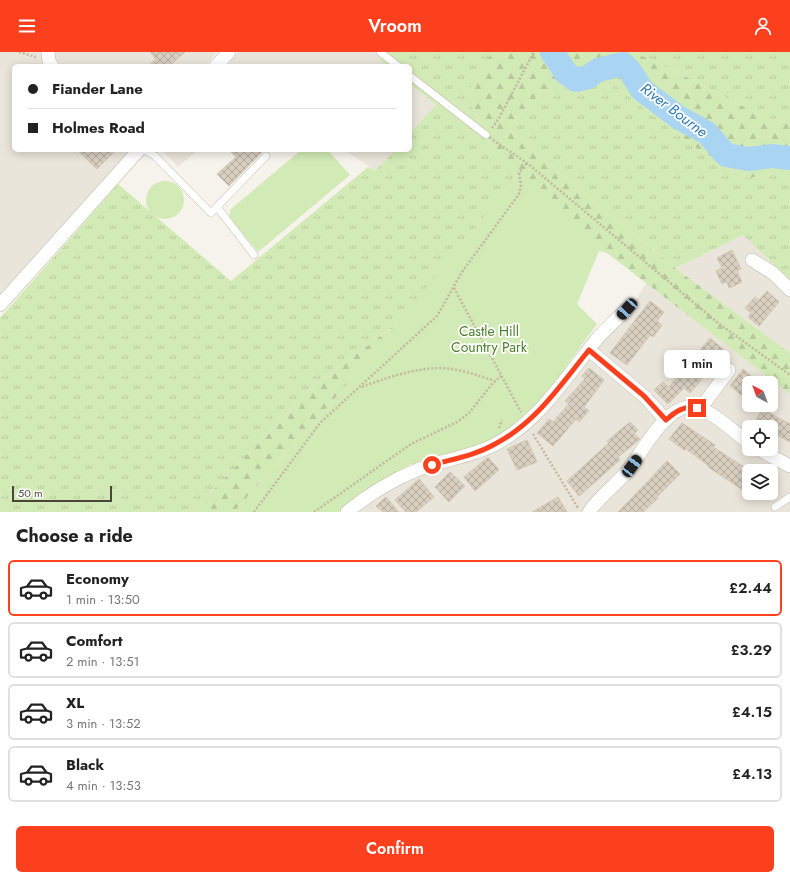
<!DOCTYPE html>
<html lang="en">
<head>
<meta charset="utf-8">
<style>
	:root { --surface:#fff; --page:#f6f6f6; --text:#222; --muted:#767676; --line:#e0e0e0; --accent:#fc3f1d }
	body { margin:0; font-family:Jost,sans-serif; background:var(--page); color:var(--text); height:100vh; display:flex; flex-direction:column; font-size:15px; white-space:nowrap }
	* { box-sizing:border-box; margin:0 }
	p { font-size:13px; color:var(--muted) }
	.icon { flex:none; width:22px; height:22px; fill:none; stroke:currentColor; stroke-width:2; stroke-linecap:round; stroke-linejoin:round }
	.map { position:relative; height:460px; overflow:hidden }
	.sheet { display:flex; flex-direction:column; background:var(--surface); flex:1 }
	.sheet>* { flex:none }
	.guide { position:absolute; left:12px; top:12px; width:400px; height:88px; border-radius:6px; box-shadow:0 2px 10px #0003; display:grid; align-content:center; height:88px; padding:0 16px; background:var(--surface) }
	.needle { width:26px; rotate:319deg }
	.fabs { position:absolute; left:742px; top:324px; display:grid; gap:8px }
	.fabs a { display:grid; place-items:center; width:36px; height:36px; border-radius:6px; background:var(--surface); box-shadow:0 2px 10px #0003; font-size:20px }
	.scale { position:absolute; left:12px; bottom:10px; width:100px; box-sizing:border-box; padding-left:4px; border:2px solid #4b4439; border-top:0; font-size:11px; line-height:14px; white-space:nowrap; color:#4b4439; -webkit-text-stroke:3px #fff; paint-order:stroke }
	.end { position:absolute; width:18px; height:18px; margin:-9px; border:5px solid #fc3f1d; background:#fff; box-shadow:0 0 0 2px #fff }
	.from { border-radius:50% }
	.bubble { position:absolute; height:28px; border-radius:6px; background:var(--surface); box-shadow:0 2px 10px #0003; font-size:13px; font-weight:600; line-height:28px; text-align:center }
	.car { position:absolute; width:12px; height:24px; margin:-12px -6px; border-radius:5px; box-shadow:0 0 3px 1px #0007; background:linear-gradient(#222 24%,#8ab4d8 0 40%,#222 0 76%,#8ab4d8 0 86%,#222 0) }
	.guide b { display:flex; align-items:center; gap:14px; height:38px; font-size:15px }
	.guide b+b { border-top:1px solid var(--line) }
	.guide i { width:10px; height:10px; background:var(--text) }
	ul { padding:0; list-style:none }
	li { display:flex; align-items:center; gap:12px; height:56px; margin:0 8px 6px; padding:0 8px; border:2px solid var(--line); border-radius:6px }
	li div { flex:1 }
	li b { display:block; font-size:15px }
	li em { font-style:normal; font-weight:600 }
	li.selected { border-color:var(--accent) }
	li>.icon { width:36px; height:36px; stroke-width:1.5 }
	h2 { padding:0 16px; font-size:18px; line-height:48px }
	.button { display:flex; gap:8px; margin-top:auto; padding:8px 16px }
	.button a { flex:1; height:46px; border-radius:6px; background:var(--accent); color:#fff; font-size:16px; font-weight:600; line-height:46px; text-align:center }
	header { display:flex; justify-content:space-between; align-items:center; height:52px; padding:0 16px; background:var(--accent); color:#fff; font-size:18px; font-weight:600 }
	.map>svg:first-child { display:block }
	.residential { fill:#eae5da; fill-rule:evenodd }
	.grass { fill:url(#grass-tufts) }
	.forest { fill:url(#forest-firs) }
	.green { fill:#d2eab5 }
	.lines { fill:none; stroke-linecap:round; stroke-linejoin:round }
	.river { stroke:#a9d4f2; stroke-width:24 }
	.building { fill:url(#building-cross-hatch); stroke:#d3c7b4 }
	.service-casing { stroke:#c2bbae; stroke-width:8 }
	.minor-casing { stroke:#c2bbae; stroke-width:14 }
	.path { stroke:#c4b79f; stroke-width:2.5; stroke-dasharray:2 2; stroke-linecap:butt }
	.service { stroke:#fff; stroke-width:7 }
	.minor { stroke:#fff; stroke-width:13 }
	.route { stroke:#fc3f1d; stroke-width:5 }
	.labels { text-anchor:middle; stroke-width:3.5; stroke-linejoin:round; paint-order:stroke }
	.park-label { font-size:14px; fill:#4a7f2a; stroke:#fff }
	.water-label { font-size:15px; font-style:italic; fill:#2e7ab2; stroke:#fff }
</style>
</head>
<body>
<header><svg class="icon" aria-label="menu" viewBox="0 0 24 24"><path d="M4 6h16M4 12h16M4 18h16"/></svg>Vroom<svg class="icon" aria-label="person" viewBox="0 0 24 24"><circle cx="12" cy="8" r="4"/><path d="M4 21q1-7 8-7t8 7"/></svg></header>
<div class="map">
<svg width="790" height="460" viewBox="0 0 790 460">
	<defs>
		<pattern id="grass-tufts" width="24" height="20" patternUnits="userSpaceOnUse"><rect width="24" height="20" fill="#d2eab5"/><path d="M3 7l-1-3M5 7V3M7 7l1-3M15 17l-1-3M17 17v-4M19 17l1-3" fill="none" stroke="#b6ca9c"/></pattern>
		<pattern id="forest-firs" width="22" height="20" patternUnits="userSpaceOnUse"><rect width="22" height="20" fill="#d2eab5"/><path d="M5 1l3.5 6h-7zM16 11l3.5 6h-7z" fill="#b6ca9c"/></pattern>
		<pattern id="building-cross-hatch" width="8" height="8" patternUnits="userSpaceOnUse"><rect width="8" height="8" fill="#d8cfc1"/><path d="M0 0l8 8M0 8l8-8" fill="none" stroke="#b1aa9e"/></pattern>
	</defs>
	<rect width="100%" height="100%" fill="#f6f3ec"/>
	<g class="residential">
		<polygon points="0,0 217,0 206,14 14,14 14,98 130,98 116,117 0,245"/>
		<polygon points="238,0 387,0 379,8 387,14 226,14"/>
		<polygon points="410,32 436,53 410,81"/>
		<polygon points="162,98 198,98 178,115"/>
		<polygon points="345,98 395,98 375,119"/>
		<polygon points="743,183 790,228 790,301 675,216"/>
		<path d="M 646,231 L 790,342 L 790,460 L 355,460 L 382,441 L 429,419 L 469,407 L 626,264 ZM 749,331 L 771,331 L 771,353 L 749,353 ZM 749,375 L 771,375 L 771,397 L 749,397 ZM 749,419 L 771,419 L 771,441 L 749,441 Z"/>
	</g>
	<g class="grass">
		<polygon points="387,0 492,0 471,53 495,104 518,124 398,271 312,335 192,460 0,460 0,266 118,132 231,229 368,115 375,119 395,98 410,98 410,81 436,53 410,32 410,14 387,14 379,8"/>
		<polygon points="631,0 790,0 790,71 762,64 653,8"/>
		<polygon points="553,31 613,32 694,95 748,126 779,121 790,127 790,228 743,183 675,216 507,77 529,52"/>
	</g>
	<g class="forest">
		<polygon points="492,0 631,0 653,8 762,64 790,71 790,127 779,121 748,126 694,95 613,32 553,31 529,52 507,77 675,216 790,301 790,342 607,201 599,199 495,104 471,53 470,36"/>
		<polygon points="398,271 333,349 234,460 192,460 312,335"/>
	</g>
	<g class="green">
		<polygon points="301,98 328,98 350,123 258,200 229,165 231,157"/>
		<polygon points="518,124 599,199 577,252 597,272 563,319 565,321 516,374 485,391 417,414 411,412 391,423 389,428 341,460 234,460 333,349"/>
		<circle cx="165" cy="148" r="19"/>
	</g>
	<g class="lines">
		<polyline class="river" points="552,0 566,21 576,28 588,25 598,18 623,12 630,19 642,38 678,65 707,81 726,103 748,107 772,104 790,106"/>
	</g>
	<g class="building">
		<polygon points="150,0 185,0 169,14 148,14 156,7"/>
		<polygon points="77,98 116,98 97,117"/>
		<polygon points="229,98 264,98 229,134 217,122 236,105"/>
		<polygon points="732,198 741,217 737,219 742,230 729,236 727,230 722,232 716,219 722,216 717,206"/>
		<polygon points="767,239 779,250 759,274 748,265 751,261 745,256 755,245 759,248"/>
		<polygon points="650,249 664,260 657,269 662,273 653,285 650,283 627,313 610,301"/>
		<polygon points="710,286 725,299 690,341 684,336 668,352 654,338 663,330 669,335"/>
		<polygon points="589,316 604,328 584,355 589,359 579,370 576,367 553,394 537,381 549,367 553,370 569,352 565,349 585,327 582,324"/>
		<polygon points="743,317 760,331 749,331 749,340 745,346 730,334"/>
		<polygon points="762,357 790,372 790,390 771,380 771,375 752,375"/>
		<polygon points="630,370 638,378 634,382 640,387 618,405 620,408 579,444 567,429 609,391 607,389"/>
		<polygon points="682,371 715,393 713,395 749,418 749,442 708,415 709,414 686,397 684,398 669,387"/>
		<polygon points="527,388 537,410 517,418 507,397"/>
		<polygon points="488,405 499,418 475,439 464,425"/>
		<polygon points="667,409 680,422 657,445 658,446 643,460 618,460"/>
		<polygon points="450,420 465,434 449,450 435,435"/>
		<polygon points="419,427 434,445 416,460 406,460 395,448"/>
		<polygon points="386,445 399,460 383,460 376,454"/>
		<polygon points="558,445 567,460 532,460"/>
	</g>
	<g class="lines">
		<defs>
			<g id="service">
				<polyline points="380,0 398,14"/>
				<polyline points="410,24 486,83"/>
				<polyline points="144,98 155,104 211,161 266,104"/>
				<polyline points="217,155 254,203"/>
				<polyline points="775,455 790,445"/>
			</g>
			<g id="minor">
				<polyline points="48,0 49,9 52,14"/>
				<polyline points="216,14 229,0"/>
				<polyline points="752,208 773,221 790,238"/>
				<polyline points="0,253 139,98"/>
				<polyline points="589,298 644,344 666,368"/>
				<polyline points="700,357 729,318"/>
				<polyline points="758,397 790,414"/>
				<path d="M 347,460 C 368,443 392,428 417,418 C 442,408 470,405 494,393 C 539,370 566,325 597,287 C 606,276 617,267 627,257"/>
				<path d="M 589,460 C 599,445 613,435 625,422 C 641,404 664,353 692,355 C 710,356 735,381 749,391"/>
			</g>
		</defs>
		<use href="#service" class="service-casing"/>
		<use href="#minor" class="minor-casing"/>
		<g class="path">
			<polyline points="19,0 36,5"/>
			<polyline points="492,76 499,66 534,0"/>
			<polyline points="493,88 527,111 718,271 790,323"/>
			<polyline points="454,236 521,360"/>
			<path d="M 362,335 C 385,326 410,318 435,316 C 454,315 477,323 495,329"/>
			<polyline points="499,376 502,368"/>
			<polyline points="533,382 578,456"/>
			<polyline points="254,460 320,371 437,264 462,220 519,142 521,133 519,121 527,111"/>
			<polyline points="314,460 411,392 457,370 469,361 492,332 501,324"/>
		</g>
		<use href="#service" class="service"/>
		<use href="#minor" class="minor"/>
	</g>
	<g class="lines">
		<path class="route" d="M 432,413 C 453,407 476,403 495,392 C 536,371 561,332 589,298 L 644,344 L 666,368 C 675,360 684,353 697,356"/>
	</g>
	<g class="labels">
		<g class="park-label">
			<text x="489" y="284">Castle Hill<tspan x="489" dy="16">Country Park</tspan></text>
		</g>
		<g class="water-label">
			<text transform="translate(674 58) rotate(37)" y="5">River Bourne</text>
		</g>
	</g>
</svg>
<div class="fabs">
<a><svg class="needle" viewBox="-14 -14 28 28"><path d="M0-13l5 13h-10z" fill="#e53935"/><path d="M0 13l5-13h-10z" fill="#767676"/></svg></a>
<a><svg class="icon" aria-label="locate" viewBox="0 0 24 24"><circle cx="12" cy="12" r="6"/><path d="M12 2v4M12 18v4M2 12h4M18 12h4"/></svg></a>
<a><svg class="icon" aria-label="layers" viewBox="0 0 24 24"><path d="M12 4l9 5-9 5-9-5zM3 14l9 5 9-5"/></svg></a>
</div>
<div class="scale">50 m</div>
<i class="end from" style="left:432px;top:413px"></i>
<i class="end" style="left:697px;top:356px"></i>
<div class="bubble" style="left:664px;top:298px;width:66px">1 min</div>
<i class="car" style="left:627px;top:257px;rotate:222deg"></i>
<i class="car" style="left:632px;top:414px;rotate:37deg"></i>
<div class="guide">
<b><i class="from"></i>Fiander Lane</b>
<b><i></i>Holmes Road</b>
</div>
</div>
<section class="sheet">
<h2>Choose a ride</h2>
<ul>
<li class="selected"><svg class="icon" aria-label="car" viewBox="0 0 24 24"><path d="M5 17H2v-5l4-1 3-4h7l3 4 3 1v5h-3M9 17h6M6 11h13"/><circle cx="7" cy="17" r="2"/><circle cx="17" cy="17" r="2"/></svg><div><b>Economy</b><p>1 min · 13:50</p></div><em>£2.44</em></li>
<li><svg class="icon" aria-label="car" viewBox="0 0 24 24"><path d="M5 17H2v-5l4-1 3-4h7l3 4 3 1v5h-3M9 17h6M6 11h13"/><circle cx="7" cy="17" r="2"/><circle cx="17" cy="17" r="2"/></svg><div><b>Comfort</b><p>2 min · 13:51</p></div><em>£3.29</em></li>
<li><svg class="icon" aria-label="car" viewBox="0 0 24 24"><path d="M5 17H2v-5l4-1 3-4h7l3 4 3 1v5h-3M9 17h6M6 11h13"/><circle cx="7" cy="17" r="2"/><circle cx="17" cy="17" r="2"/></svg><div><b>XL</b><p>3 min · 13:52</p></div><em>£4.15</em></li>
<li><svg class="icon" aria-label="car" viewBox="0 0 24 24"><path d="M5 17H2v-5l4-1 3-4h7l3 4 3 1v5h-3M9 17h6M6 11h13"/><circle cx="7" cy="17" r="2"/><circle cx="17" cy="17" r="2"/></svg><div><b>Black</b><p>4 min · 13:53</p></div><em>£4.13</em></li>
</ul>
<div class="button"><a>Confirm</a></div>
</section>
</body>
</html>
